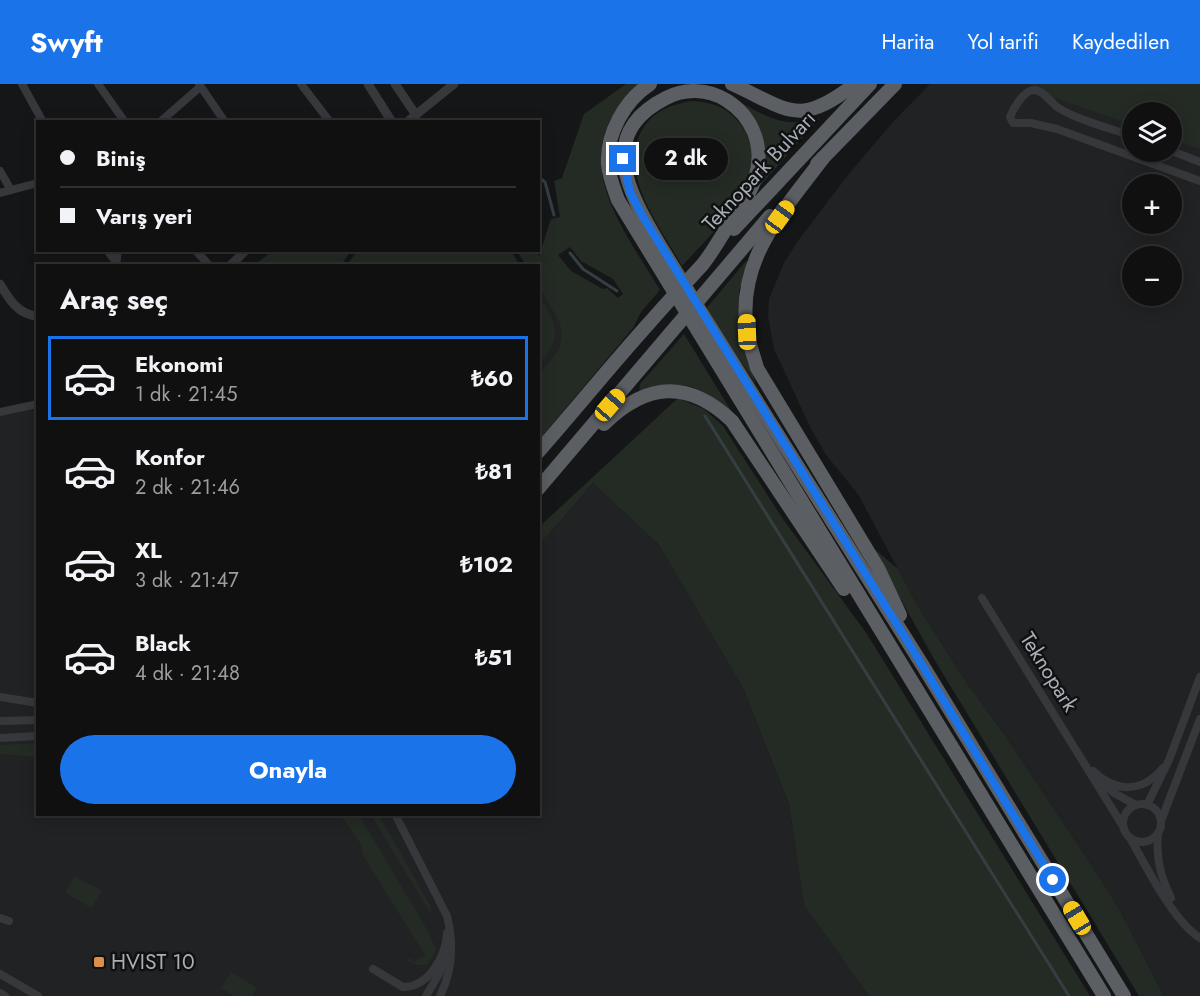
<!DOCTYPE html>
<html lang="tr">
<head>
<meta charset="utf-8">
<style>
	:root { --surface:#101011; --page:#1e1e1f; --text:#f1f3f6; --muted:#9c9d9f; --line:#303031; --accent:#1a73e8 }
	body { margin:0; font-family:Jost,sans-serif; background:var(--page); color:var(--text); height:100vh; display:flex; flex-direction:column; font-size:22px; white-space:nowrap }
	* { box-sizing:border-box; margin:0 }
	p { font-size:20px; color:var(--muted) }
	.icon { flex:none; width:33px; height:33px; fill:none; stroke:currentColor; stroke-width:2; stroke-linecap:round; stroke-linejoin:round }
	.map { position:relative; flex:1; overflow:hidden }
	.side { position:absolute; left:36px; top:180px; width:504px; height:552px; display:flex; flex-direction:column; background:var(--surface); border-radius:0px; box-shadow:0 3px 15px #0003,0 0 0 2px var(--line) }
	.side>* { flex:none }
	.top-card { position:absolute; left:36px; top:36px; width:504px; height:132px; border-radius:0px; box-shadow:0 3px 15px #0003,0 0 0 2px var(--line); display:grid; align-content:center; height:132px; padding:0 24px; background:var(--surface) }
	.fabs { position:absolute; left:1122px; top:18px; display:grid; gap:12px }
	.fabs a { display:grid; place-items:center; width:60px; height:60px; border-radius:50%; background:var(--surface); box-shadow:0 3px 15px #0003,0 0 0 2px var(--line); font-size:30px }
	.end { position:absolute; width:27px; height:27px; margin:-14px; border:8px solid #1a73e8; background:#fff; box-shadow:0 0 0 3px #fff }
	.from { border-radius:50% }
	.bubble { position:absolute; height:42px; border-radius:21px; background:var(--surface); box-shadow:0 3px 15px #0003,0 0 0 2px var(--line); font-size:20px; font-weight:700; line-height:42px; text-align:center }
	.car { position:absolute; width:18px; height:36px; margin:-18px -9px; border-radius:8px; box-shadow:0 0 4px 2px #0007; background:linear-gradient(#f5c518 24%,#345 0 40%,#f5c518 0 76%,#345 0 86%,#f5c518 0) }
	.top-card b { display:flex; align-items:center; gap:21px; height:57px; font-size:22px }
	.top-card b+b { border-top:2px solid var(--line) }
	.top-card i { width:15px; height:15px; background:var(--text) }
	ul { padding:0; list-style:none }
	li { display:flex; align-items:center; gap:18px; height:84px; margin:0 12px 9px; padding:0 12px; border:3px solid transparent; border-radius:0px }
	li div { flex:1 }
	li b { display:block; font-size:22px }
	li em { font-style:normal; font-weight:700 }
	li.selected { border-color:var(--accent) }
	li>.icon { width:54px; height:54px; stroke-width:1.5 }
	h2 { padding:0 24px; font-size:27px; line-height:72px }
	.action { display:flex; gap:12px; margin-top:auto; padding:12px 24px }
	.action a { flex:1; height:69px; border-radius:36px; background:var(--accent); color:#fff; font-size:24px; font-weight:700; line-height:69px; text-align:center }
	header { display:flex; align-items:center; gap:36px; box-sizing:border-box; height:84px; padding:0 30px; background:var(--accent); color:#fff }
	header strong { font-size:28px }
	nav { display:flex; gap:33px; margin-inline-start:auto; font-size:21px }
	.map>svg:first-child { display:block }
	.built { fill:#212224; fill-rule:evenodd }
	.green { fill:#242b24; fill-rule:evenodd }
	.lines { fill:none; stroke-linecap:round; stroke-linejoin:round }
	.stream { stroke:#343f42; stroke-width:3 }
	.minor { stroke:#37383b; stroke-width:8 }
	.tertiary { stroke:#37383b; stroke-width:9 }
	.trunk { stroke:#5b5e63; stroke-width:14 }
	.route { stroke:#1a73e8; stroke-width:8 }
	.poi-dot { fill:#dd8f47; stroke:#101112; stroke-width:2 }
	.labels { text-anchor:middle; stroke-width:5; stroke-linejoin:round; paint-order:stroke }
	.street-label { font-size:21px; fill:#a9afb5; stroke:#101112 }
	.poi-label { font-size:21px; fill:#a9afb5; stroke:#101112; text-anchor:start }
</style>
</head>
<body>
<header>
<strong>Swyft</strong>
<nav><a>Harita</a><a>Yol tarifi</a><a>Kaydedilen</a></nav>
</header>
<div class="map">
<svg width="1200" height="912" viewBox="0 0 1200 912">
	<rect width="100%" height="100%" fill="#151617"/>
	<g class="built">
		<path d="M 930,0 L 1200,0 L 1200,912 L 1164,912 L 1118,823 L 1090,779 L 1002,647 L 966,598 L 917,521 L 858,410 L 826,371 L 811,345 L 774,265 L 768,232 L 769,215 L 784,179 L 800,154 L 848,91 L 893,38 ZM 1132,28 L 1172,28 L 1172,68 L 1132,68 ZM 1132,100 L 1172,100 L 1172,140 L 1132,140 ZM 1132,172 L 1172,172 L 1172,212 L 1132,212 Z"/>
		<polygon points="538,183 576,246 538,317"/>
		<polygon points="37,325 38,730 538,730 539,461 593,399 659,461 744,606 789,720 804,821 869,912 0,912 0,332"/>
	</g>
	<g class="green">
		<path d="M 626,0 L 642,0 C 560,66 619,138 660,206 L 641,228 L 633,244 L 539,356 L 539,291 L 559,266 L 562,251 L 560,239 L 539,202 L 538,182 L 526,181 L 518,169 L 520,167 L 535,167 L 539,172 L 551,135 L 560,133 L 554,97 L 562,94 L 584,30 ZM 570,163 L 581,177 L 613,195 L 623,210 L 618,214 L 607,204 L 603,205 L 571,187 L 558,171 Z"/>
		<polygon points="1028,0 1200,0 1200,65 1172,55 1172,28 1132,28 1132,41 1042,9"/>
		<path d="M 733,14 C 764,31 783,46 820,34 L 759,103 L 762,72 Z"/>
		<path d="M 692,17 C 714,18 731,25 743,44 C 774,94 713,148 682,182 C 661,144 617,89 642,46 C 653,27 672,20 692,17 Z"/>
		<polygon points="274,166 351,166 351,167 341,181 261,182 258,178"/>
		<polygon points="357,167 511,167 520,181 347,181"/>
		<polygon points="746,177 750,179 739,206 741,237 744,262 756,300 705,226"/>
		<path d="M 539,212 C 557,242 564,251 539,280 Z"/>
		<path d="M 684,250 L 738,338 C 721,320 700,298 673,301 C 662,302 650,306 639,309 L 640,300 Z"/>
		<polygon points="678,314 704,325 723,342 783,435 867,550 1090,912 869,912 804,821 789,720 744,606 659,461 593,399 539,461 539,443"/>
		<polygon points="871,462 898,485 917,521 966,598 1002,647 1090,779 1118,823 1164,912 1139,912 934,575"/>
		<polygon points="37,659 37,673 0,670 0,661"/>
		<polygon points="341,731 359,731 429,849 436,866 427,881 417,881 407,876 411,874 414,878 425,871 364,773 360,759"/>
		<polygon points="371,731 379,731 429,820 433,833"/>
		<polygon points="75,792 102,807 91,824 65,808"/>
		<polygon points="231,888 257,904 252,912 234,912 221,904"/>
	</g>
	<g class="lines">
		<g class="stream">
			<polyline points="538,93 545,98 554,131"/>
			<polyline points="570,169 583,185 617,207"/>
			<polyline points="705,332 1069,912"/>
		</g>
		<g class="minor">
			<polyline points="22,0 43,38"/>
			<polyline points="98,0 125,38"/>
			<polyline points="199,0 225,38"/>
			<polyline points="301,0 330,38"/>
			<polyline points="160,38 200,3"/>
			<path d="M 1132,52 C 1109,44 1077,36 1057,23 C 1051,18 1043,6 1034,6 C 1024,6 1013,25 1010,33 L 1013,39 L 1031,39 L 1057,45 L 1200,97"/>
			<polyline points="1172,67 1200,78"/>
			<polyline points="0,87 11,106"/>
			<polyline points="0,109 38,99"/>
			<polyline points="107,166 116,178"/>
			<polyline points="195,166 210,182"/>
			<polyline points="116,182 118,166"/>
			<polyline points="0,328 38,320"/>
			<polyline points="982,514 1124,744"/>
			<polyline points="0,613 38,619"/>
			<polyline points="0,637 38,636"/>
			<polyline points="0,654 38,652"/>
			<path d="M 1093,687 C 1116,709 1142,709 1163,684"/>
			<polyline points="1098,695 1114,709 1136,721"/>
			<circle cx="1142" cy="739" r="19"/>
			<polyline points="1147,721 1169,676 1200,593"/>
			<path d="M 395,730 L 447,832 C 454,860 453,886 440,912"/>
			<polyline points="1161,737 1200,635"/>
			<path d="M 1158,749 C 1156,774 1160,791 1171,814"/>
			<path d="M 1130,754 C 1146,782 1173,837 1200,854"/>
			<polyline points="0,834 9,837"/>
			<path d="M 373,885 L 403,903 C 429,903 446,872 447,849"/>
			<polyline points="0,890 38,912"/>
			<polyline points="0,909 5,912"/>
			<polyline points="426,912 440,888 446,872"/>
		</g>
		<g class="tertiary">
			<polyline points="368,0 392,38"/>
			<polyline points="395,0 416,31"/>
			<polyline points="407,38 454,0"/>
			<polyline points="230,182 246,166"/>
			<path d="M 0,200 C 9,215 18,231 38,232"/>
		</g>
		<g class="trunk">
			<path d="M 650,0 C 625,16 606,50 608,80 C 609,93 614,105 618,116 L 1104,912"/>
			<path d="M 732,0 C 789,26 798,44 855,0"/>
			<path d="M 823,74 C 783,128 736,175 747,248 C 749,260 754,272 757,284 L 878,484 L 900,531"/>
			<polyline points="817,80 895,0"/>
			<polyline points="734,145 870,0"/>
			<path d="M 604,340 C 646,299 688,295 732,337 L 844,505"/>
			<path d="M 538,368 C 576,325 612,280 651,237 C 668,217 686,199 703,180 C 714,166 723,149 733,134 C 742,120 752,107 756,91 C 764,61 752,32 726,16 C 708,5 685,4 666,14 C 595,50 629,109 659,160 C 673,183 688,207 702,230 L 923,582 L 1124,912"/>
			<polyline points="538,405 770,132"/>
		</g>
	</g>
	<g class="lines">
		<polyline class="route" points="623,75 630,108 643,133 911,563 1053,796"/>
	</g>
	<rect class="poi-dot" x="93" y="872" width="12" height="12" rx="3"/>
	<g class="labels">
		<g class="street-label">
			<text transform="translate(759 87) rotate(-47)" y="7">Teknopark Bulvarı</text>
			<text transform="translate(1049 588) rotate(58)" y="7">Teknopark</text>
		</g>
		<g class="poi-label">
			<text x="111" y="885">HVIST 10</text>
		</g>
	</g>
</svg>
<div class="fabs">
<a><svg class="icon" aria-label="layers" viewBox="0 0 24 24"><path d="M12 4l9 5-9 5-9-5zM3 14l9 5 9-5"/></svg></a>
<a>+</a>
<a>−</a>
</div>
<i class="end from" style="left:1053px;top:796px"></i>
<i class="end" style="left:623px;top:75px"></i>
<div class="bubble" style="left:644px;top:54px;width:84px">2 dk</div>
<i class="car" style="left:780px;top:133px;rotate:36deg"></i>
<i class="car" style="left:747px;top:248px;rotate:358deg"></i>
<i class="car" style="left:610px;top:321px;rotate:41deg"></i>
<i class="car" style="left:1077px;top:834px;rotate:329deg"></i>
<div class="top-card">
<b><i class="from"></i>Biniş</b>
<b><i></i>Varış yeri</b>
</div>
<section class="side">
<h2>Araç seç</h2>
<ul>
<li class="selected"><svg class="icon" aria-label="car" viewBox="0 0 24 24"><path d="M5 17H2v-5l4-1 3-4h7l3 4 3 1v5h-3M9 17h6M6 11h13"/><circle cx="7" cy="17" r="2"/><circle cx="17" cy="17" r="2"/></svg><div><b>Ekonomi</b><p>1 dk · 21:45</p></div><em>₺60</em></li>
<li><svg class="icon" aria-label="car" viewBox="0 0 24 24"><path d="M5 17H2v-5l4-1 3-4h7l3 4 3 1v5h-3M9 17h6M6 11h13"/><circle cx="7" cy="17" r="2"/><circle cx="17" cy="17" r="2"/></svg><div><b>Konfor</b><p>2 dk · 21:46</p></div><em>₺81</em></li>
<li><svg class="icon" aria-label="car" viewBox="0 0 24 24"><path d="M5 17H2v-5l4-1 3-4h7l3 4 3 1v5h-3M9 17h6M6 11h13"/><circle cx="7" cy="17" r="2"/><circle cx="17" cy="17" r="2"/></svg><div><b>XL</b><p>3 dk · 21:47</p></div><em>₺102</em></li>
<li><svg class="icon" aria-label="car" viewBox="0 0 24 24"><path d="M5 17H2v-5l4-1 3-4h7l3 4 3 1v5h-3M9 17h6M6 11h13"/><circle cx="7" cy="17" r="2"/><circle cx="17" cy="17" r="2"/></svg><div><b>Black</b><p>4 dk · 21:48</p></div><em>₺51</em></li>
</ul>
<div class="action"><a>Onayla</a></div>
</section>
</div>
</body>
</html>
